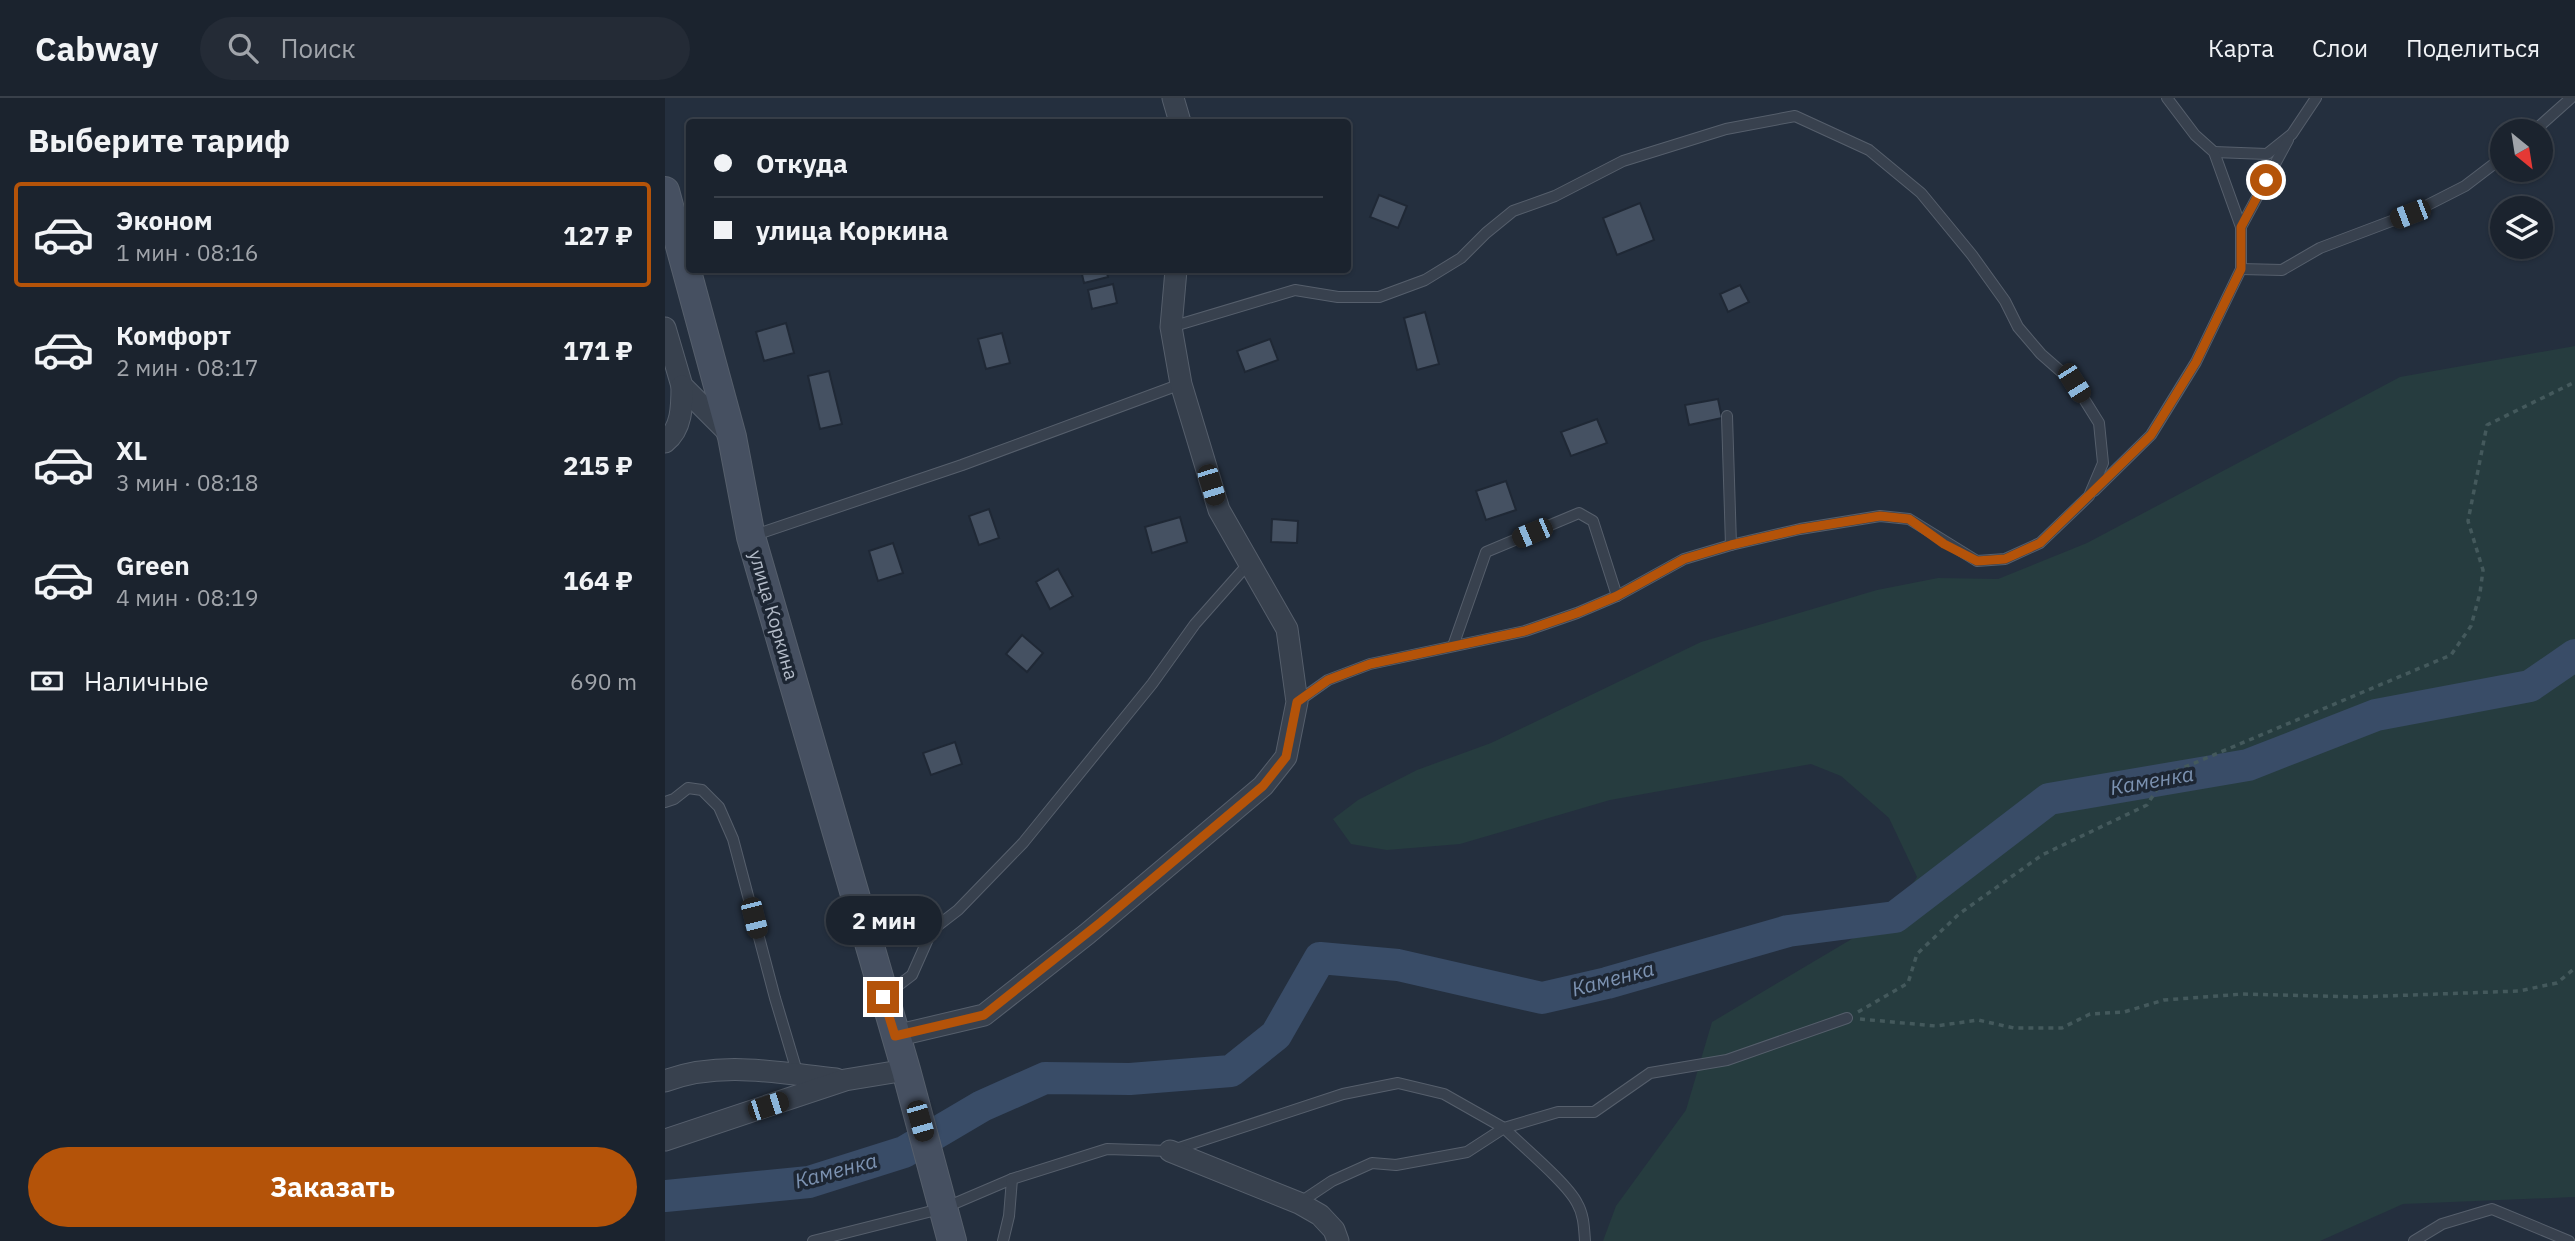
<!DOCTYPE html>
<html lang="ru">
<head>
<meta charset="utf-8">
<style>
	:root { --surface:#1b232e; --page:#242b36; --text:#f1f3f6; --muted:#a0a4aa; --line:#39404a; --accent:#b45309 }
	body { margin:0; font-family:"IBM Plex Sans",sans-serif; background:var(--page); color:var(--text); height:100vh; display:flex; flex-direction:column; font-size:26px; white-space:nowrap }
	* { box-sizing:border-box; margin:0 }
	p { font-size:23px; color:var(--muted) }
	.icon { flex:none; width:38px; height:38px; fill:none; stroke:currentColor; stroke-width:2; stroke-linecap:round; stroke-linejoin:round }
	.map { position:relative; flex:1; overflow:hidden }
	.side { display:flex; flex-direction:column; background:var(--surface); width:665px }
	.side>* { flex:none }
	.banner { position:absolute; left:21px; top:21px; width:665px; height:154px; border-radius:7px; box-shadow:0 2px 5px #0004,0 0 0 2px var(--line); display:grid; align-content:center; height:154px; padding:0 28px; background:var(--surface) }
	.needle { width:46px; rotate:150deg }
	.tools { position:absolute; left:1825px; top:21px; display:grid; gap:14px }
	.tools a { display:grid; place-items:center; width:63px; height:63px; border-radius:50%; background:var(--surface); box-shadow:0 2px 5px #0004,0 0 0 2px var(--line); font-size:35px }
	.end { position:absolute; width:32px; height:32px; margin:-16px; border:9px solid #b45309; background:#fff; box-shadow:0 0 0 4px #fff }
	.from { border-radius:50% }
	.bubble { position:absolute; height:49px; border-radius:24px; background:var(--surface); box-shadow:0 2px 5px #0004,0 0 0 2px var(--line); font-size:23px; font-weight:800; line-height:49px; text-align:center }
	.car { position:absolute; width:21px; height:42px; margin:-21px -10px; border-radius:9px; box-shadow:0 0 5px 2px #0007; background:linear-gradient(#222 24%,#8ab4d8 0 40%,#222 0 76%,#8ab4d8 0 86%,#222 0) }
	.banner b { display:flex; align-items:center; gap:24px; height:66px; font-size:26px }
	.banner b+b { border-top:2px solid var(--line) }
	.banner i { width:18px; height:18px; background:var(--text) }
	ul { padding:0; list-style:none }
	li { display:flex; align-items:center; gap:21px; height:105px; margin:0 14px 10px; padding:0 14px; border:4px solid transparent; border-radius:7px }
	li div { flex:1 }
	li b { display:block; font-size:26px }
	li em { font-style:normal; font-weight:800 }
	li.selected { border-color:var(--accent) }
	li>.icon { width:63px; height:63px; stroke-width:1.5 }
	h2 { padding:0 28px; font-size:32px; line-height:84px }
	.pay { display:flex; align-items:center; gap:18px; height:77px; padding:0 28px; font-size:26px }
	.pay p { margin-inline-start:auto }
	.button { display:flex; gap:14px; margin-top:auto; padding:14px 28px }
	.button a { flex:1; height:80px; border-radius:42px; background:var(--accent); color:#fff; font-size:28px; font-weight:800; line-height:80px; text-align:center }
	header { display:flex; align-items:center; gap:42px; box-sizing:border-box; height:98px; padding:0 35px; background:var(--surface); border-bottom:2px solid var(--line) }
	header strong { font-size:33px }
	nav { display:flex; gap:38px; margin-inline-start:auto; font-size:24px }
	.search { width:490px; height:63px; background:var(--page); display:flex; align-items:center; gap:18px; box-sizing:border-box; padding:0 24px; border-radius:38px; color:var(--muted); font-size:26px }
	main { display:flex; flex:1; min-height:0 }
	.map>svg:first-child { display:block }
	.green { fill:#263c3f }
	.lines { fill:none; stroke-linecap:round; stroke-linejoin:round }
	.river { stroke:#394c67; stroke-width:32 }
	.building { fill:#455162; stroke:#1f2835; stroke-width:2 }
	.service-casing { stroke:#565f6c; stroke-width:12 }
	.minor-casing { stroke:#565f6c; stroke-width:23 }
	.secondary-casing { stroke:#565f6c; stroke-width:30 }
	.path { stroke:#44595c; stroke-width:3.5; stroke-dasharray:5 5; stroke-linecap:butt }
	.service { stroke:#38414e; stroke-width:10 }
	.minor { stroke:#38414e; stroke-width:21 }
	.secondary { stroke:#465061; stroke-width:28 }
	.route { stroke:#b45309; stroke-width:9 }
	.labels { text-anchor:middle; stroke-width:7; stroke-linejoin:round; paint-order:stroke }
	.street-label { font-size:19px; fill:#b4bcc9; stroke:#1d2633 }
	.water-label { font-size:21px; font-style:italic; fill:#7c92b1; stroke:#1d2633 }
</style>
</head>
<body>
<header>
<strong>Cabway</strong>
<div class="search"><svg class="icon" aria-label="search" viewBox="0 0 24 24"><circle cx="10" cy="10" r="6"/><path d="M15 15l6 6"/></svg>Поиск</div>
<nav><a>Карта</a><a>Слои</a><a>Поделиться</a></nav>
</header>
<main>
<section class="side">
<h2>Выберите тариф</h2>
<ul>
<li class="selected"><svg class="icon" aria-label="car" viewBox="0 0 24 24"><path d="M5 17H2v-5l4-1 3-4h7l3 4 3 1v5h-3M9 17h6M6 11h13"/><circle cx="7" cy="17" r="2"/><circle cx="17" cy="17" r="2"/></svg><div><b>Эконом</b><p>1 мин · 08:16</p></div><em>127 ₽</em></li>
<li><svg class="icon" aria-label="car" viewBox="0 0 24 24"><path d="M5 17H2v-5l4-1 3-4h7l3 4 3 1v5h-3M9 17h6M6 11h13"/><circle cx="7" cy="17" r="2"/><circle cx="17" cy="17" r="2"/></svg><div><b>Комфорт</b><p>2 мин · 08:17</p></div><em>171 ₽</em></li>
<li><svg class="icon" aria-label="car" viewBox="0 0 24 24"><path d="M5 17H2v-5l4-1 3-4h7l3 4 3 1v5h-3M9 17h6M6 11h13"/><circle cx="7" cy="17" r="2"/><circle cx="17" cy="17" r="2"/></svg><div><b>XL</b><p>3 мин · 08:18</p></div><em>215 ₽</em></li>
<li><svg class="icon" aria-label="car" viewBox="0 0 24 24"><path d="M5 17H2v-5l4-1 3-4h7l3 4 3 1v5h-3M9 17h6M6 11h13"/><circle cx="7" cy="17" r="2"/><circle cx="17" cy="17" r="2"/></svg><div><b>Green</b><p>4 мин · 08:19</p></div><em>164 ₽</em></li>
</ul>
<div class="pay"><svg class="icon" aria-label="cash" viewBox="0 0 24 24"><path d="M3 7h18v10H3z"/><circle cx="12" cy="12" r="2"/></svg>Наличные<p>690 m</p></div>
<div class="button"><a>Заказать</a></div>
</section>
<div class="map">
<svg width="1910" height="1143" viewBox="0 0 1910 1143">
	<rect width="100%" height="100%" fill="#242f3e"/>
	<polygon class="green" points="1910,248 1910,1099 1738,1106 1655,1143 938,1143 951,1108 1021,1012 1047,924 1212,826 1238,801 1252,779 1224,720 1176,678 1146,666 945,702 795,746 722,752 686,746 668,721 693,702 752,672 826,645 1036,544 1212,492 1273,480 1333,481 1422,445 1735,279"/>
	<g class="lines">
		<polyline class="river" points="0,1098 144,1084 239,1054 317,1008 380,980 465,981 566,973 611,937 655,860 733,867 877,900 942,885 1123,833 1230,819 1384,701 1583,667 1711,617 1865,588 1910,557"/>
	</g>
	<g class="building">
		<polygon points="714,97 742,108 733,130 705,119"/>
		<polygon points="975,105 989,142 952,157 938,120"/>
		<polygon points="416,172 441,172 443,179 419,185"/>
		<polygon points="448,186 452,205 427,211 423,192"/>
		<polygon points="1075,187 1084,204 1063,214 1055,196"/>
		<polygon points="760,214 774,266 752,272 739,220"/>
		<polygon points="121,225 129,255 99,263 91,234"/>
		<polygon points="337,235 345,265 321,271 313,241"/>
		<polygon points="605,241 613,262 580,274 572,253"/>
		<polygon points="164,273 177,326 155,331 143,278"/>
		<polygon points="1053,301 1057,320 1024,327 1020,307"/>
		<polygon points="932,321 942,345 906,358 896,334"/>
		<polygon points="841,383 851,412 821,422 811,393"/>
		<polygon points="324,411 334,440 314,447 304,418"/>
		<polygon points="515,419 522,444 487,455 480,429"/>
		<polygon points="607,421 633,423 632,445 606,444"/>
		<polygon points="228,445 238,475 213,483 204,453"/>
		<polygon points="393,471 408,498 385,511 371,484"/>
		<polygon points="357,537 378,555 362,574 341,556"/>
		<polygon points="290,644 297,666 266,677 258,655"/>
	</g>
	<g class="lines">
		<defs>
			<g id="service">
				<polyline points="1869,33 1906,0"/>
				<polyline points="1549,54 1602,56 1627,36 1651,0"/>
				<polyline points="1576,129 1623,42"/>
				<polyline points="1576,171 1617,172 1655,150 1745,116 1800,88 1838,59"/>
				<polyline points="506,229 630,192 673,199 714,199 760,182 796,160 821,135 848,113 890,98 958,63 1061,31 1130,18 1204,52 1256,95 1307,157 1340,203 1353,229 1376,256 1409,285 1434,325 1438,365 1424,398 1375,445 1340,461 1312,463 1244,421 1215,418 1135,431 1066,447 1019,461 952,498 912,515 860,533 705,566 663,582 632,604"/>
				<polyline points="1062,318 1066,447"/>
				<polyline points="1429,393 1486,337 1531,264 1576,171 1576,129 1549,54 1530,37 1502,0"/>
				<polyline points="87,438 297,367 516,286"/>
				<polyline points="788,548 821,454 914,415 928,423 952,498"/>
				<polyline points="0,704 9,701 23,690 37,692 54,709 68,741 110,900 133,977"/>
				<polyline points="222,896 247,877 267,832 293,812 358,745 487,586 530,526 584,465"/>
				<path d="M 634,1105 L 667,1083 L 707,1065 L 731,1067 L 802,1054 L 839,1030 C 857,1048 902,1085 912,1105 C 919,1117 919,1130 920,1143"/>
				<polyline points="148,1143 279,1110 347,1081"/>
				<polyline points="338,1143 344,1118 347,1081 442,1051 505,1053 678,996 733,985 779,996 839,1030 893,1014 929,1014 985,975 1062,962 1182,920"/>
				<polyline points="1749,1143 1777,1126 1827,1111 1904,1143"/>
			</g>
			<g id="minor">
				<polyline points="508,0 515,24"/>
				<polyline points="0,230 17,288 67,338"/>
				<path d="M 0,344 C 17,331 17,308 17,288"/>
				<polyline points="230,938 319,917 422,836 598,688 621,659 632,604 622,531 554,412 516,286 506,229 511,172"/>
				<path d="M 0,983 C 55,962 114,975 171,981"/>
				<polyline points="0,1042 180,982 241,972"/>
				<polyline points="505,1053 634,1105 655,1117 669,1132 673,1143"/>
			</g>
			<polyline id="secondary" points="0,93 67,339 86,439 241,972 287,1143"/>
		</defs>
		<use href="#service" class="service-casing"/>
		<use href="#minor" class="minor-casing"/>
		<use href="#secondary" class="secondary-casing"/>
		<g class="path">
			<polyline points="1193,914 1243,885 1252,856 1294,816 1377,757 1482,707 1501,677 1786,557 1806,528 1815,495 1818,472 1803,423 1822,327 1910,284"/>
			<polyline points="1195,921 1271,928 1313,922 1349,930 1397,930 1425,916 1459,914 1499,902 1578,896 1694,899 1854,893 1892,885 1910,870"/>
		</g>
		<use href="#service" class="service"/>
		<use href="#minor" class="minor"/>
		<use href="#secondary" class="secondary"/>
	</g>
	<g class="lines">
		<polyline class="route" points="218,899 230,938 319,917 436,824 598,688 621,659 632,604 663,582 705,566 860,533 912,515 952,498 1019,461 1066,447 1135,431 1215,418 1244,421 1279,446 1312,463 1340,461 1375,445 1486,337 1531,264 1576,171 1576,129 1601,82"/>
	</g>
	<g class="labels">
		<g class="street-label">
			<text transform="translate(109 517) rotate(74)" y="7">улица Коркина</text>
		</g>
		<g class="water-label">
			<text transform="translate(1487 683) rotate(-10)" y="7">Каменка</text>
			<text transform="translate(948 881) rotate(-15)" y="7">Каменка</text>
			<text transform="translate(171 1073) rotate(-15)" y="7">Каменка</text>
		</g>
	</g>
</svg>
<div class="tools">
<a><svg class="needle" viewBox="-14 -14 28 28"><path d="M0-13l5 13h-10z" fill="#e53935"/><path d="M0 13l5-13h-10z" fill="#a0a4aa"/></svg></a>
<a><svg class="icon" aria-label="layers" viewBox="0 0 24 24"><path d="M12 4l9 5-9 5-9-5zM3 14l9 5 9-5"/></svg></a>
</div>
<i class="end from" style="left:1601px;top:82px"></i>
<i class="end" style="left:218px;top:899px"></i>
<div class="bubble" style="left:161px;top:798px;width:116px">2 мин</div>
<i class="car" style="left:1745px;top:116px;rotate:249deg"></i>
<i class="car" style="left:1409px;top:285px;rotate:148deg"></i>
<i class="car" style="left:546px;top:387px;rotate:163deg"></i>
<i class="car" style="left:867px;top:435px;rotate:247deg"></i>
<i class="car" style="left:89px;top:820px;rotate:166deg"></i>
<i class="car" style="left:103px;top:1008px;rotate:72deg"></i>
<i class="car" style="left:255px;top:1023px;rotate:164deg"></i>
<div class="banner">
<b><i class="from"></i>Откуда</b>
<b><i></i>улица Коркина</b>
</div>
</div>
</main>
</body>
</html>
